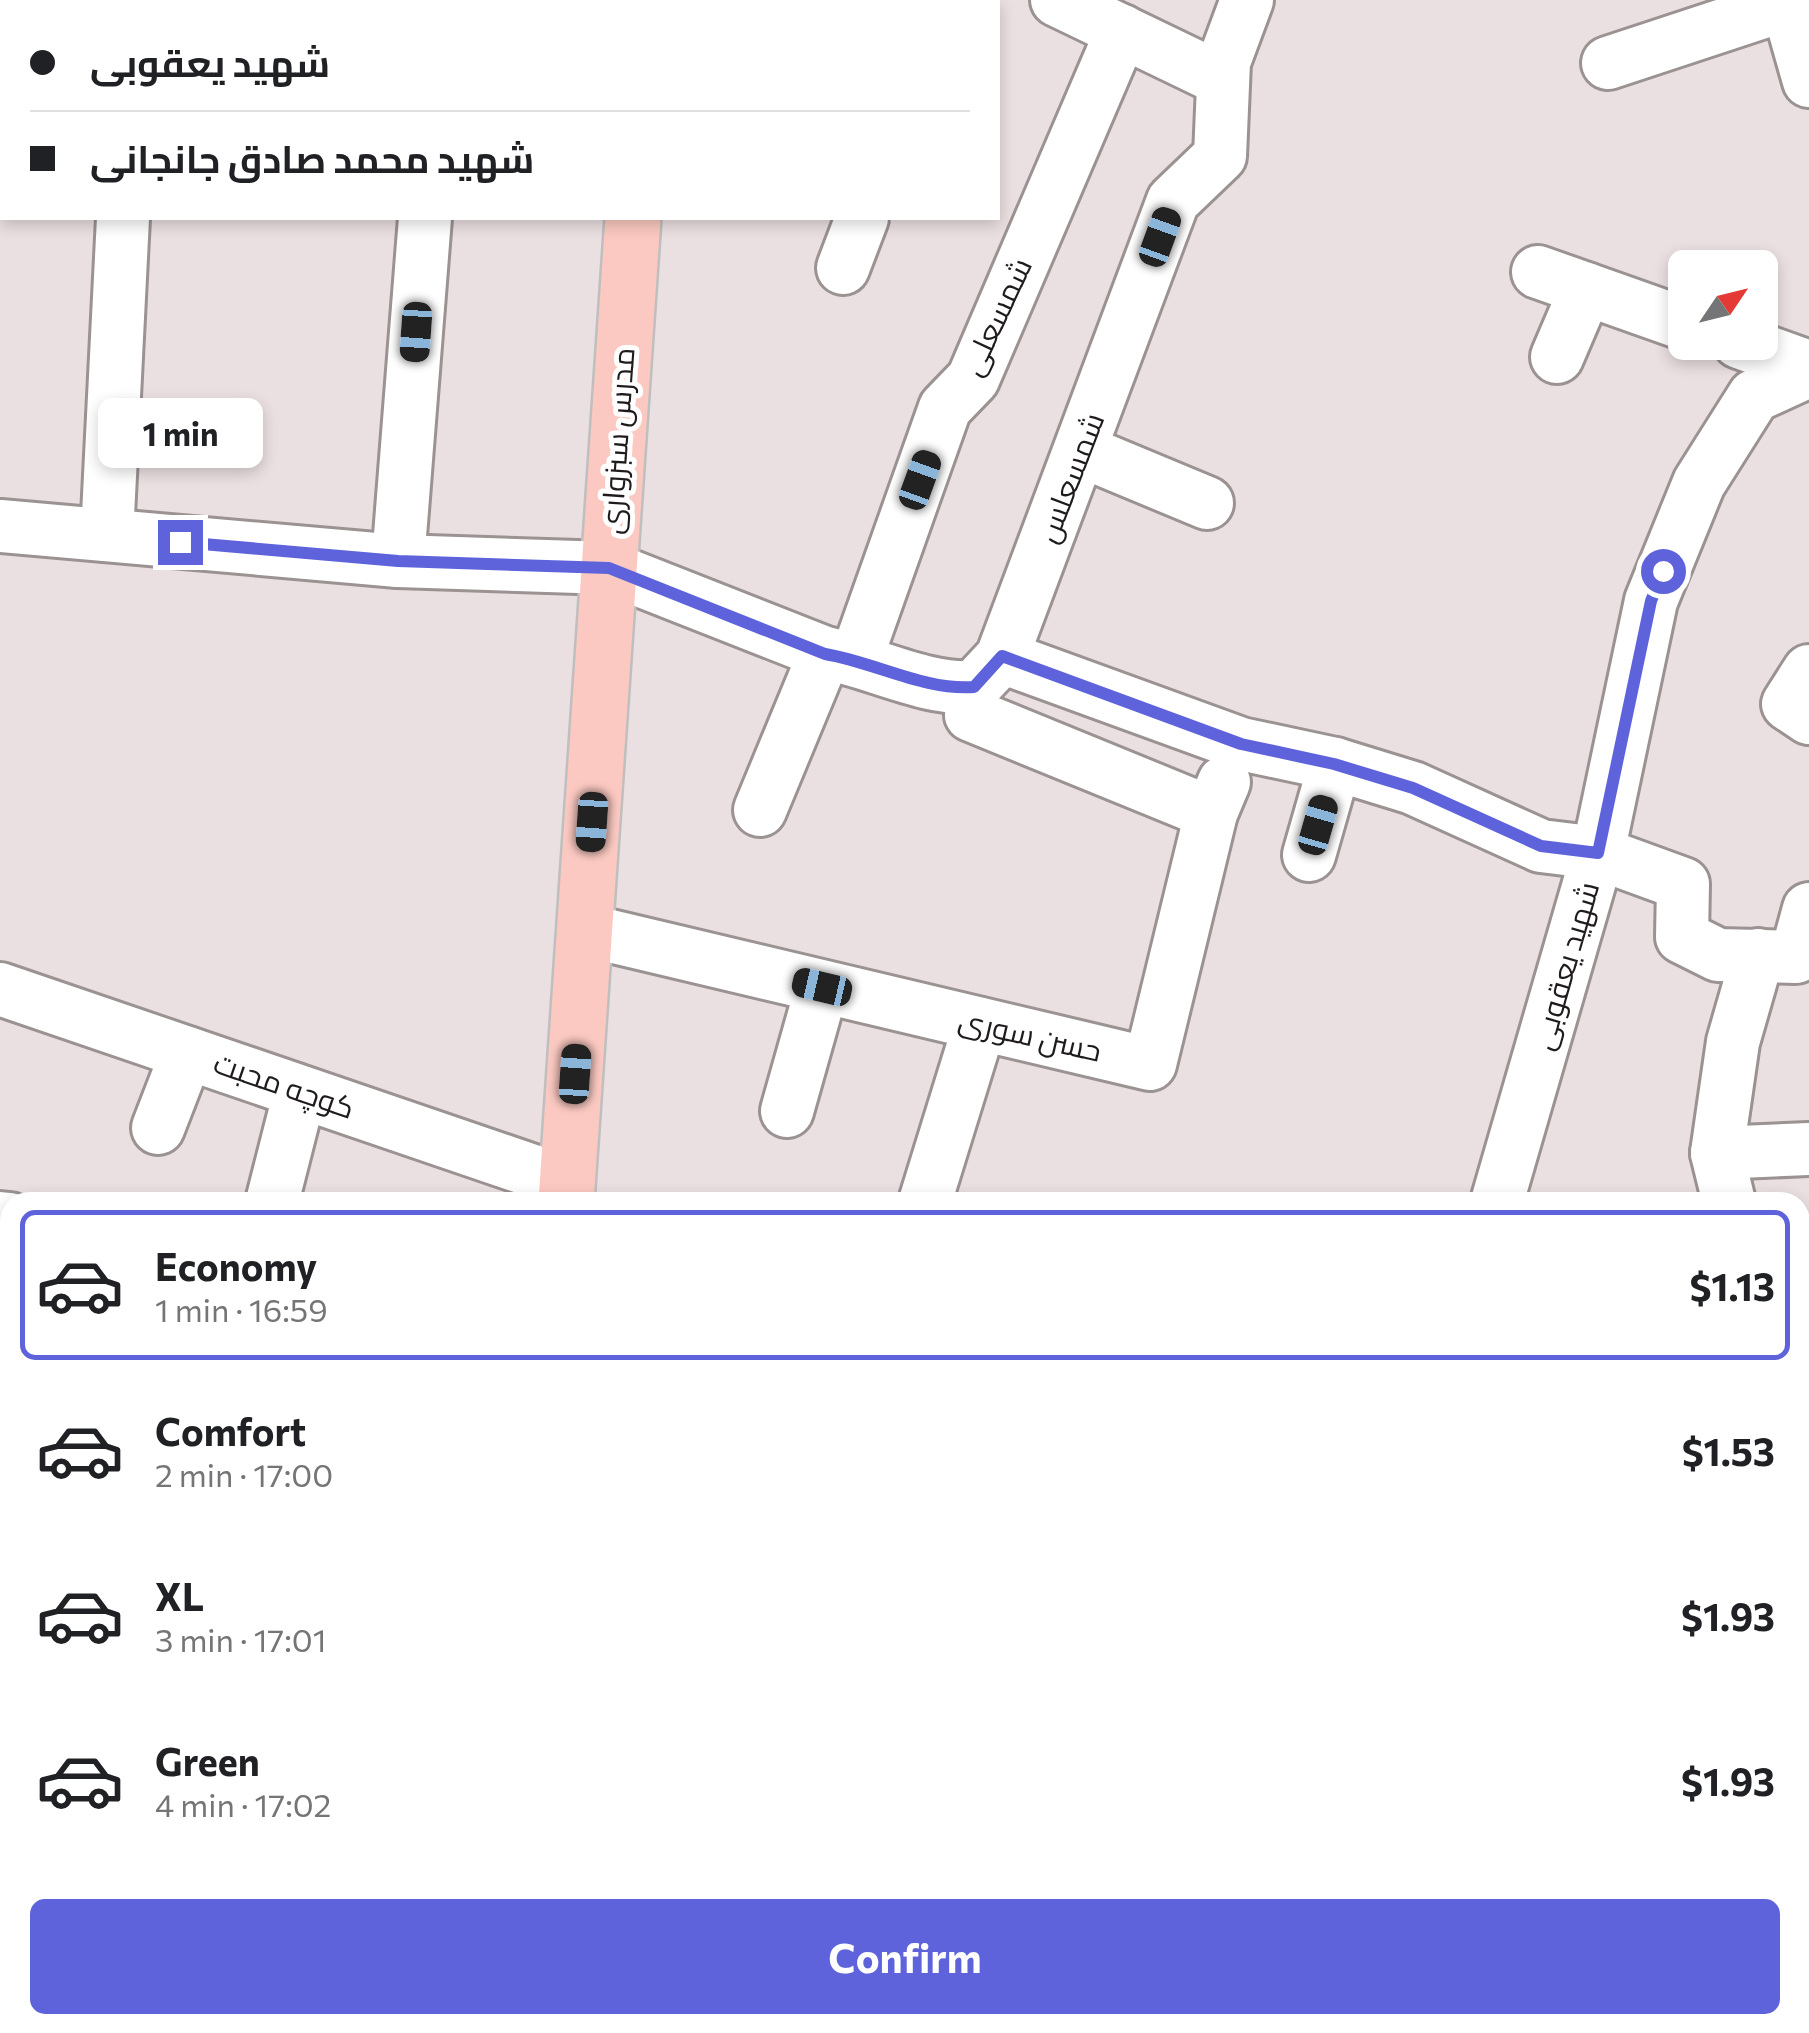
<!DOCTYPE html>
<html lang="en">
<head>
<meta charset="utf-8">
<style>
	:root { --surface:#fff; --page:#f6f6f6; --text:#202124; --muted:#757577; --line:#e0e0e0; --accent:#5e63db }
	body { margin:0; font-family:Commissioner,Cairo,sans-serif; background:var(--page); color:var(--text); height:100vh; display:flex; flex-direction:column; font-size:38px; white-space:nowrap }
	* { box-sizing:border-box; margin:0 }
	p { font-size:32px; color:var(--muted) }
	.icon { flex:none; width:55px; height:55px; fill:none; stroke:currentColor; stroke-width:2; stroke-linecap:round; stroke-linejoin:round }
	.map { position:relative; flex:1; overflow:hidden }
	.drawer { position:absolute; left:0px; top:1192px; width:1810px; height:842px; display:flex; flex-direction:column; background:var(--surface); border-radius:30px 30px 0 0; box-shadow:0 5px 15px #0003 }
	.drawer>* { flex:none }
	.hud { position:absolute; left:0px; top:0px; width:1000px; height:220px; box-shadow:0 5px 15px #0003; display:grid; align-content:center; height:220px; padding:0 30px; background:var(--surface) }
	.needle { width:65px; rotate:55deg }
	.controls { position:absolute; left:1668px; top:250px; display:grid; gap:20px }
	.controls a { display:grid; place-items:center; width:110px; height:110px; border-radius:15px; background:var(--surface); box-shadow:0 5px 15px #0003; font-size:50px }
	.end { position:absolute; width:45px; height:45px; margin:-22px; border:12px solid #5e63db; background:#fff; box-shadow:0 0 0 5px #fff }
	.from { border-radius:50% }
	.bubble { position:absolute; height:70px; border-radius:15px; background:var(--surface); box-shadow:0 5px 15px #0003; font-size:32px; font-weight:700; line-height:70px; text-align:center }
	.car { position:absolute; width:30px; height:60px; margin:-30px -15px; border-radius:12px; box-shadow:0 0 8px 2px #0007; background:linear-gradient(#222 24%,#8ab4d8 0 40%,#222 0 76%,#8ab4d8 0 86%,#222 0) }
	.hud b { display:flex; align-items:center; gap:35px; height:95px; font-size:38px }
	.hud b+b { border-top:2px solid var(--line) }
	.hud i { width:25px; height:25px; background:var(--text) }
	ul { padding:18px 0 0; list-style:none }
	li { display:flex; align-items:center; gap:30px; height:150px; margin:0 20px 15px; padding:0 10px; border:5px solid transparent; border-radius:15px }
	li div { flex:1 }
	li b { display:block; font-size:38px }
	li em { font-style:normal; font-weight:700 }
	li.selected { border-color:var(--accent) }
	li>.icon { width:90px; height:90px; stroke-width:1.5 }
	.primary-button { display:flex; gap:20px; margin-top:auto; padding:20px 30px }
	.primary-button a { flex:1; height:115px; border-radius:15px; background:var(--accent); color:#fff; font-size:40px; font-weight:700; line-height:115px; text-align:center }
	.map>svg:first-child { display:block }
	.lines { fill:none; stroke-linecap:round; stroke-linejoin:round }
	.minor-casing { stroke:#9b9292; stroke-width:58 }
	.major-casing { stroke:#c0bfbf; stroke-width:60 }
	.minor { stroke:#fff; stroke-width:52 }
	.major { stroke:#fbc9c1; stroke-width:55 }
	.route { stroke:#5e63db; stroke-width:12 }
	.labels { text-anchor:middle; stroke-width:10; stroke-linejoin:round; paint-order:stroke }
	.street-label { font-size:30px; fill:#1f1b1b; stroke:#fff }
</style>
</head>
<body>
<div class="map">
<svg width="1809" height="2033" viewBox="0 0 1809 2033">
	<rect width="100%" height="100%" fill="#ebe0e1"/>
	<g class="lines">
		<defs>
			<g id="minor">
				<polyline points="1057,0 1223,80"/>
				<polyline points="1786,0 1809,81"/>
				<polyline points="133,2 133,0"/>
				<polyline points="442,2 443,0"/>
				<polyline points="942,2 943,0"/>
				<polyline points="1608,63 1787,4"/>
				<polyline points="843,268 862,218"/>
				<polyline points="1538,272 1685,324"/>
				<polyline points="1739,342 1809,367"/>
				<polyline points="1557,357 1586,289"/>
				<polyline points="1082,451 1207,503"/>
				<path d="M 0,526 L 398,561 L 609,568 L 825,653 C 873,662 927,691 974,687"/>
				<polyline points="107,535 123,218"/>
				<polyline points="398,561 425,218"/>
				<polyline points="1002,657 1241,744 1335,764 1413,788 1541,846 1598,853 1683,884 1682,937 1718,955 1796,957 1809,909"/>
				<polyline points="856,659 945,408 973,379 1122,31"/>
				<polyline points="1809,671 1788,704 1809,718"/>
				<polyline points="760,810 825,653"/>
				<polyline points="1211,813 971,715 974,687 1002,657 1173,201 1220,156 1224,62 1247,0"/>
				<polyline points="1309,855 1335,764"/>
				<polyline points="585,930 1150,1064 1211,813 1224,782"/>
				<polyline points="0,989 568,1183"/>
				<polyline points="787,1111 822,987"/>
				<polyline points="158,1128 187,1053"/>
				<polyline points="1717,1153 1809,1149"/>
				<polyline points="272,1202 300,1092"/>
				<polyline points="925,1202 980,1024"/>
				<polyline points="1497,1202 1598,853 1651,601 1699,483 1754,396 1809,371"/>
				<polyline points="1729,1202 1717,1153 1733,1042 1758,955"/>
				<polyline points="0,1218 10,1219"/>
				<polyline points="1800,1391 1809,1391"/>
				<polyline points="1800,1501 1809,1490"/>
				<polyline points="1800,1735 1809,1731"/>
				<polyline points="1800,1991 1809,1993"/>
				<polyline points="1435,2025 1437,2033"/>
				<polyline points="176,2033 181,2025"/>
				<polyline points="1300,2033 1301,2025"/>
				<polyline points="1692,2033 1697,2025"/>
			</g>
			<g id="major">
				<polyline points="647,2 648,0"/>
				<polyline points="566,1202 633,218"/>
				<polyline points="0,1619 10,1620"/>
				<polyline points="1800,1843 1809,1845"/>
			</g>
		</defs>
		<use href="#minor" class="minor-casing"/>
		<use href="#major" class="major-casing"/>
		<use href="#minor" class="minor"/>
		<use href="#major" class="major"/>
	</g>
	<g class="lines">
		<path class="route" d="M 180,542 L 398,561 L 609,568 L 825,654 C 874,662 925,691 974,687 L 1002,656 L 1241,744 L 1334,764 L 1413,788 L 1541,846 L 1598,853 L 1651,601 L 1663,571"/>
	</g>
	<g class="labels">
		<g class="street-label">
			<text transform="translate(997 317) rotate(-65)" y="10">شمسعلی</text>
			<text transform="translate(618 441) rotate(-86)" y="10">مدرس سبزواری</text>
			<text transform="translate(1071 478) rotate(-69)" y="10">شمسعلس</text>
			<text transform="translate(1566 966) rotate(-74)" y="10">شهید یعقوبی</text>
			<text transform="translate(1030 1036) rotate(13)" y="10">حسن سوری</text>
			<text transform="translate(284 1086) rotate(19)" y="10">کوچه محبت</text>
		</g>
	</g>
</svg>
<div class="controls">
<a><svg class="needle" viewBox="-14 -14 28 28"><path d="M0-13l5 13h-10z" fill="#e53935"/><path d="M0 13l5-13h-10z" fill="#757577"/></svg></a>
</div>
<i class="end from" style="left:1663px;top:571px"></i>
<i class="end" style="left:180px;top:542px"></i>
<div class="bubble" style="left:98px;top:398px;width:165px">1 min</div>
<i class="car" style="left:1160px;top:237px;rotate:20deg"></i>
<i class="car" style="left:416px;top:332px;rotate:184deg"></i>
<i class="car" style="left:920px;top:480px;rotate:20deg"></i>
<i class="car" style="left:592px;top:822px;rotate:184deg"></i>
<i class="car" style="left:1318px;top:825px;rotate:16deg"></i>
<i class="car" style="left:822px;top:987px;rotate:283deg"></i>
<i class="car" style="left:575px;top:1074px;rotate:4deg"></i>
<div class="hud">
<b><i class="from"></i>شهید یعقوبی</b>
<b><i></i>شهید محمد صادق جانجانی</b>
</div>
<section class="drawer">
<ul>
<li class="selected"><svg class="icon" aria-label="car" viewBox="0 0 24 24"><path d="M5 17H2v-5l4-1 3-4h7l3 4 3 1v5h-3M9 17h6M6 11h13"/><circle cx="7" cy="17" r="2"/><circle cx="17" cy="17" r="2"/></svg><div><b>Economy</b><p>1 min · 16:59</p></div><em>$1.13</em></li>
<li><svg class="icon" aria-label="car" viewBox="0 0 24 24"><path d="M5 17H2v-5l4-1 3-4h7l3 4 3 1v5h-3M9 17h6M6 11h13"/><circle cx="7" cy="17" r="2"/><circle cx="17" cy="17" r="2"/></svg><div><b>Comfort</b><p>2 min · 17:00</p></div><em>$1.53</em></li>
<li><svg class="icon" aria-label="car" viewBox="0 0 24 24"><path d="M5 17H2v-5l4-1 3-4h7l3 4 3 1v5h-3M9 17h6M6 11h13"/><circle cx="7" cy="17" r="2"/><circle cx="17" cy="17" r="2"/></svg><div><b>XL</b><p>3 min · 17:01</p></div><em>$1.93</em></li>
<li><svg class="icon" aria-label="car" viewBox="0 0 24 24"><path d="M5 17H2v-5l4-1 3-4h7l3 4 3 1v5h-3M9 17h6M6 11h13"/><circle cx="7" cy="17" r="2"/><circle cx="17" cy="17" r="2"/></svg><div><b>Green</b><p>4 min · 17:02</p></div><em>$1.93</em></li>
</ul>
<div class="primary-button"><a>Confirm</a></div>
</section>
</div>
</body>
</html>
